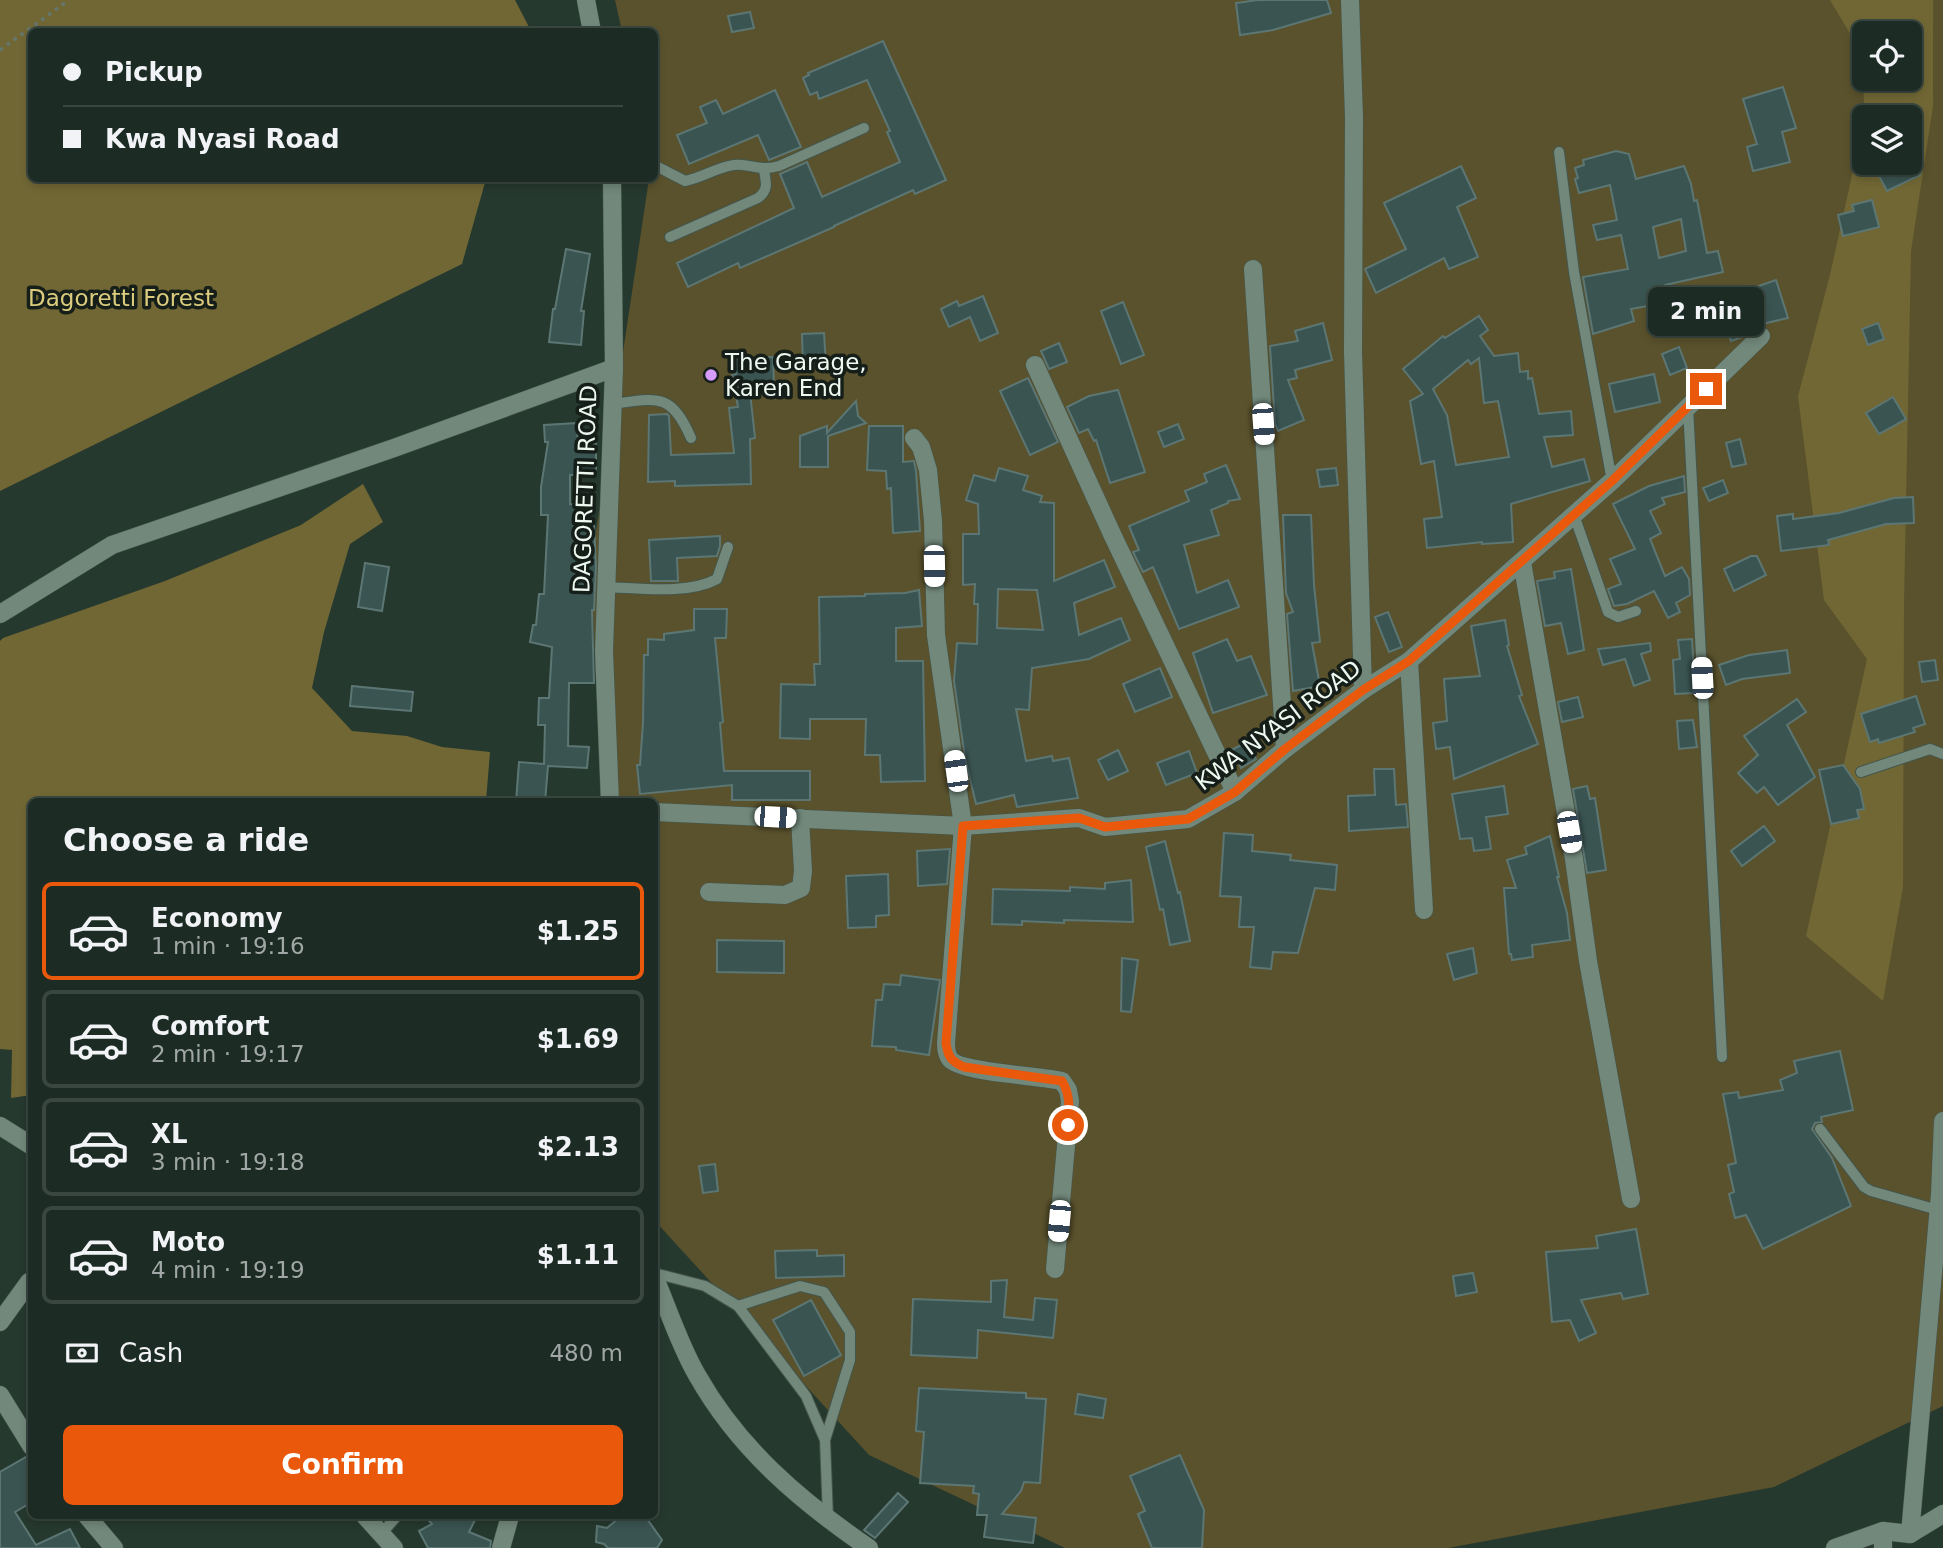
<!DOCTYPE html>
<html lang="en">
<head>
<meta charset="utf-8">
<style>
	:root { --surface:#1c2b23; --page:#293730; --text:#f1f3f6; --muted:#a0a7a6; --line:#3a4741; --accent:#ea580c }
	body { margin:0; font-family:"DejaVu Sans",sans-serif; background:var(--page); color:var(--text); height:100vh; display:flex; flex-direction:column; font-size:26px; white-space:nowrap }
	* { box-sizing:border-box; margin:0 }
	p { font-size:23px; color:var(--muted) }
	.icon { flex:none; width:38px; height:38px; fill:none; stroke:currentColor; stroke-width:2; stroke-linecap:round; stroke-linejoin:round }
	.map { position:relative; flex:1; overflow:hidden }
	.panel { position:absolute; left:28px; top:798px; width:630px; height:721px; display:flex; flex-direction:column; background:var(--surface); border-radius:10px; box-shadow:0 4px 10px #0003,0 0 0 2px var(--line) }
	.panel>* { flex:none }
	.guide { position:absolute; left:28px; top:28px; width:630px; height:154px; border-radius:10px; box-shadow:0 4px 10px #0003,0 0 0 2px var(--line); display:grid; align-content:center; height:154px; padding:0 35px; background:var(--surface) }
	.fabs { position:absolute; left:1852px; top:21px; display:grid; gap:14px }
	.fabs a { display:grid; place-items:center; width:70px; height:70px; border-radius:10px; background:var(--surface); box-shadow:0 4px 10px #0003,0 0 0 2px var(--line); font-size:35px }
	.end { position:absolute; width:32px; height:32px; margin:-16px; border:9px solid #ea580c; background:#fff; box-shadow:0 0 0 4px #fff }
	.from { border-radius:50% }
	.bubble { position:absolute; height:49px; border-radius:10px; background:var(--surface); box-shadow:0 4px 10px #0003,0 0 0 2px var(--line); font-size:23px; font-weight:700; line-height:49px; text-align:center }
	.car { position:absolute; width:21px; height:42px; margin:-21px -10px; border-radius:9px; box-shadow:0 0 5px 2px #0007; background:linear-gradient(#fff 24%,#345 0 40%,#fff 0 76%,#345 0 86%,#fff 0) }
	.guide b { display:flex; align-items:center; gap:24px; height:66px; font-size:26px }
	.guide b+b { border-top:2px solid var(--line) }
	.guide i { width:18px; height:18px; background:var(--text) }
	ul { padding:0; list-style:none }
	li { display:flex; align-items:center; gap:21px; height:98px; margin:0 14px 10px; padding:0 21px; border:4px solid var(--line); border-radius:10px }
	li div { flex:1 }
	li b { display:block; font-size:26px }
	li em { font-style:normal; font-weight:700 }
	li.selected { border-color:var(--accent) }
	li>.icon { width:63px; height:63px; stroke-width:1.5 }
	h2 { padding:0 35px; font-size:32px; line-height:84px }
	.pay { display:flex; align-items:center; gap:18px; height:77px; padding:0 35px; font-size:26px }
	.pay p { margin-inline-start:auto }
	.button { display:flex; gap:14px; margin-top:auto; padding:14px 35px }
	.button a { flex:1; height:80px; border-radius:10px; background:var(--accent); color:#fff; font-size:28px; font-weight:700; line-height:80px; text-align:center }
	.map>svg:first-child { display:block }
	.green { fill:#5a522c; fill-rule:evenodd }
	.forest { fill:#716735; fill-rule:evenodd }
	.building { fill:#3a5452; stroke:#5c7674; stroke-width:2; fill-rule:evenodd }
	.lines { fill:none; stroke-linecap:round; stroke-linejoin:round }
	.service-casing { stroke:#44554b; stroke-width:12 }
	.minor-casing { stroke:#44554b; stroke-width:19 }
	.secondary-casing { stroke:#44554b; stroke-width:19 }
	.path { stroke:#65766d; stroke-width:3.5; stroke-dasharray:3.5 5; stroke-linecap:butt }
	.service { stroke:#72887b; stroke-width:10 }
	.minor { stroke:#72887b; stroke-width:18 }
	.secondary { stroke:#72887b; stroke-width:18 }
	.route { stroke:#ea580c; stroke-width:9 }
	.poi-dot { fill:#d59cfb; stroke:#161e19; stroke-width:2.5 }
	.labels { text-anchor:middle; stroke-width:7; stroke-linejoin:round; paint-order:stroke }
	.park-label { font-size:23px; fill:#dbcc7d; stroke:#161e19 }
	.poi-label { font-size:23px; fill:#edf8f1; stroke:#161e19; text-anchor:start }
	.street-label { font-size:23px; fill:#edf8f1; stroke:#161e19 }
</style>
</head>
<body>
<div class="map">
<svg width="1943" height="1548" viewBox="0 0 1943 1548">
	<rect width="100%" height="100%" fill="#26392f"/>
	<path class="green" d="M 615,0 L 1943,0 L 1943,1406 L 1774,1487 L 1448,1548 L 1065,1548 L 869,1455 L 655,1221 L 654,802 L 601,802 L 591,565 L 649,179 L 654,178 L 654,32 L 622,31 ZM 1864,33 L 1909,33 L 1909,79 L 1864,79 ZM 1864,117 L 1909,117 L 1909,163 L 1864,163 Z"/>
	<g class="forest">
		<polygon points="0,0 515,0 529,27 528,31 32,32 32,178 486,179 462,264 0,491"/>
		<path d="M 1830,0 L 1933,0 L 1933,106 L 1911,251 L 1904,603 L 1903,887 L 1883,1001 L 1806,936 L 1867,659 L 1824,600 L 1798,396 L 1830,275 L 1864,121 L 1864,163 L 1909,163 L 1909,117 L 1865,117 L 1861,52 ZM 1864,33 L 1909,33 L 1909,79 L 1864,79 Z"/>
		<polygon points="363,484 383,522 350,544 324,632 312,688 352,731 407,736 442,747 490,752 486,801 32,802 31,1095 11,1098 12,1050 0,1049 0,641 3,638 165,581 301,525"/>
	</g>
	<g class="building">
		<polygon points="1258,0 1327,0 1331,13 1273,30 1240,35 1236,3"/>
		<polygon points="750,12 754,28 732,32 728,16"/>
		<polygon points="883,41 946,180 915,194 913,190 834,226 834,227 740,268 738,263 688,287 677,263 794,208 780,174 807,162 822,197 900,162 887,132 890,131 867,80 819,99 817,92 810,95 803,78 809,75 808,73"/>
		<polygon points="1783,87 1796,128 1782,132 1790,162 1753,171 1747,147 1757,144 1743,99"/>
		<polygon points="775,90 801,147 769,160 758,135 689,164 677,135 707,123 700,107 716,100 723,114"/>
		<path d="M 1616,151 L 1629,154 L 1636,179 L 1684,166 L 1691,184 L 1694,201 L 1697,200 L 1707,253 L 1718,251 L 1723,272 L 1665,285 L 1669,302 L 1631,309 L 1634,321 L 1593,334 L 1583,277 L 1628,269 L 1621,235 L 1597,240 L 1593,225 L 1617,220 L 1610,185 L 1579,193 L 1575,179 L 1578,178 L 1575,168 L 1584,165 L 1583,160 ZM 1681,219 L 1686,251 L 1659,258 L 1653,227 Z"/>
		<polygon points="1912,158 1920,175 1887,191 1876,170 1891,163 1893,168 1903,163 1909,163"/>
		<polygon points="1461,166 1476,198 1457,207 1478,257 1449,269 1444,258 1376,293 1365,269 1406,249 1384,203"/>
		<polygon points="1872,200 1879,227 1843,236 1838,215 1854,211 1852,205"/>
		<polygon points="566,249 590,254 581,311 584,311 581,345 549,342 553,309 555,309"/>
		<polygon points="1776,280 1788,318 1758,325 1745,336 1731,341 1728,331 1714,336 1704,305"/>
		<polygon points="983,296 998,333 980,341 970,317 949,327 941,309 957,301 959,306"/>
		<polygon points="1123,302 1144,355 1121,364 1101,311"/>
		<path d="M 1479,316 L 1488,330 L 1480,336 L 1494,356 L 1518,353 L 1520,372 L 1528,371 L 1528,379 L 1532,378 L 1539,414 L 1571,411 L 1573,435 L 1544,437 L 1552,467 L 1584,459 L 1590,481 L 1511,504 L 1513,542 L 1482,544 L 1482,542 L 1427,548 L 1424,519 L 1442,517 L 1434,461 L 1421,464 L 1410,401 L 1423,394 L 1403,369 L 1443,336 L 1445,338 ZM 1479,358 L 1484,403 L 1498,401 L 1509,457 L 1456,465 L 1447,415 L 1433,389 L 1468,360 L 1471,364 Z"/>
		<polygon points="1323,323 1332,360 1295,370 1297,378 1288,380 1304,420 1278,431 1275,424 1270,346 1298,341 1295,331"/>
		<polygon points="1878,323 1884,339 1868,345 1862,329"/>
		<polygon points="824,333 826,365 803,366 802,334"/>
		<polygon points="1059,343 1067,362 1049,369 1041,351"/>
		<polygon points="1679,347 1687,368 1670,375 1662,354"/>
		<polygon points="773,357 774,388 752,389 750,392 755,438 750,439 751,484 675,486 675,481 648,482 649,415 667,414 669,416 671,455 734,453 729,408 738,407 732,375 736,374 731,359"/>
		<polygon points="1654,374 1660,402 1615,412 1609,384"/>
		<polygon points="1028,378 1058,442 1030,455 1000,391"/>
		<polygon points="1118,390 1145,472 1110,483 1096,440 1094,441 1088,429 1079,433 1067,407 1089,396"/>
		<polygon points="1893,397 1906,419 1879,434 1866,413"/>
		<polygon points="856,401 858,416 866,423 828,436 828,467 800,467 800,436 827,426 827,433"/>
		<polygon points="577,423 578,444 596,444 596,475 570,475 570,504 589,505 589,524 594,524 596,565 594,610 592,610 594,683 569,683 568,746 589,747 587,768 548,766 545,802 516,802 519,762 544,764 545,725 538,725 539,698 549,698 552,647 530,642 533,625 536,625 539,594 544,594 548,515 541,515 541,487 548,442 545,442 544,425"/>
		<polygon points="1178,424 1184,439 1164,447 1158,432"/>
		<polygon points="869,426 903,426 903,462 914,461 916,471 920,531 893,533 891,488 887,489 886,471 867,470"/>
		<polygon points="1740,439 1746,464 1732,467 1726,443"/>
		<polygon points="1226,465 1240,499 1228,501 1228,503 1211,510 1219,535 1184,545 1197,593 1228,580 1239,607 1179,629 1153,567 1143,572 1133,552 1139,550 1129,526 1189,501 1185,491 1207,482 1204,474"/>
		<path d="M 999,468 L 1028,476 L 1023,490 L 1042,496 L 1040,502 L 1054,503 L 1054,581 L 1104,560 L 1115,587 L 1074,603 L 1079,635 L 1121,618 L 1130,640 L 1089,659 L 1032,668 L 1029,710 L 1016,709 L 1026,761 L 1052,756 L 1053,761 L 1069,758 L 1078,798 L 1017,807 L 1014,795 L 976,804 L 965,758 L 954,681 L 957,643 L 977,644 L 978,604 L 974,604 L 975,584 L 963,585 L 963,534 L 979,534 L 978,504 L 966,500 L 974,475 L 995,481 ZM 998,589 L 1037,590 L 1043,630 L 997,628 Z"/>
		<polygon points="1336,468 1338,485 1320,487 1317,470"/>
		<polygon points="1684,476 1685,492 1662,498 1665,504 1650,511 1661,533 1650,539 1665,576 1682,567 1689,579 1690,595 1676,603 1680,612 1668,618 1654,591 1627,604 1614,606 1608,589 1621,584 1610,559 1635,549 1613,504 1649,486"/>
		<polygon points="1723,480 1728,493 1709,501 1703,488"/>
		<polygon points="1913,497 1914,523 1886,524 1828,540 1829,545 1781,551 1777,516 1793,514 1793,519 1839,513 1894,498"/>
		<polygon points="1283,515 1311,515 1314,585 1320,642 1312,643 1320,686 1293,691 1287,614 1293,612 1286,593"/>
		<polygon points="720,536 720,546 717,556 677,558 678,581 651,581 649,540"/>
		<polygon points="1751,556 1757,556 1766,575 1734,591 1724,569"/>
		<polygon points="365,563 389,567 382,611 358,607"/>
		<polygon points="1571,569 1584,650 1568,654 1561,623 1545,626 1537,581 1555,578 1554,572"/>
		<polygon points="919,590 922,626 896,628 896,661 923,661 925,781 881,782 880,755 865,755 866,719 810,719 810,739 780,738 781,684 815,685 814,664 820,664 819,597 865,596 865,594 905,593"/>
		<polygon points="694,609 727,609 726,638 715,638 723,722 720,723 724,771 810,771 810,800 732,800 732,785 640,794 637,765 640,765 643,723 644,655 648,655 648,639 664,640 664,634 694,630"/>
		<polygon points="1388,612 1402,647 1389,652 1375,617"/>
		<polygon points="1505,620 1509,645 1507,646 1522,695 1519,696 1538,744 1454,779 1450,747 1436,749 1433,723 1447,721 1444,679 1480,676 1471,626"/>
		<polygon points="1227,639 1237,661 1251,656 1267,695 1213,713 1193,653"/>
		<polygon points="1692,639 1695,693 1675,694 1673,660 1680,659 1678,640"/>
		<polygon points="1650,643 1651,651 1641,654 1650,680 1634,686 1625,659 1603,665 1598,649"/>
		<polygon points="1787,650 1790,673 1742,679 1726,685 1719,665 1749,655"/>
		<polygon points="1935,660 1938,680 1922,682 1919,662"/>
		<polygon points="1160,668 1172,697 1135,712 1123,684"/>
		<polygon points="352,686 413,692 411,711 350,706"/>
		<polygon points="1916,696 1925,724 1913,728 1915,732 1879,743 1878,739 1870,742 1861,714"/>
		<polygon points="1578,697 1583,717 1562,722 1558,702"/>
		<polygon points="1797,699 1806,712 1787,725 1815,777 1778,805 1764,787 1757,793 1738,773 1758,755 1744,736"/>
		<polygon points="1693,720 1697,747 1679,749 1677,721"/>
		<polygon points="1248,742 1256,759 1241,768 1233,749"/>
		<polygon points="1118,750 1128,771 1108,780 1098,760"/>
		<polygon points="1189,751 1197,773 1166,785 1157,763"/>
		<polygon points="1843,765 1860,789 1864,809 1857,810 1859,818 1831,824 1819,770"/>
		<polygon points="1374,769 1394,769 1396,805 1406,804 1408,827 1349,831 1348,796 1375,795"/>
		<polygon points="1504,786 1508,814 1486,817 1491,849 1474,851 1472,838 1460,839 1452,794"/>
		<polygon points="1587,786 1590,799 1595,798 1606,870 1587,873 1573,789"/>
		<polygon points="1764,826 1775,841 1742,866 1731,851"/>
		<polygon points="1224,833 1253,835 1252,851 1291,855 1290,860 1337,865 1335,890 1315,888 1298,953 1273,952 1271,969 1250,967 1254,927 1239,927 1241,897 1220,896"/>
		<polygon points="1550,836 1559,877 1557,877 1567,913 1570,940 1532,945 1533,957 1512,960 1511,954 1509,954 1504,888 1516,888 1507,860 1527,854 1525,847"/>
		<polygon points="1165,841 1178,893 1180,892 1190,941 1170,945 1163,909 1160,910 1146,847"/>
		<polygon points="950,849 947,884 918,886 917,851"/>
		<polygon points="888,874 889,915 876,916 876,927 848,928 846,876"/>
		<polygon points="1131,880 1133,922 1064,920 1064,923 1022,921 1022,925 992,924 993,889 1070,891 1070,887 1105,889 1105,883"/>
		<polygon points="717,940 784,941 784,973 717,972"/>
		<polygon points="1473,948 1477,973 1454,980 1447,954"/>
		<polygon points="1122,958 1138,960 1131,1012 1121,1011"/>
		<polygon points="901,975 940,980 929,1055 896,1050 896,1047 872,1046 876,1000 882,1000 884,984 900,985"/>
		<polygon points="1840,1051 1853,1110 1821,1117 1822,1122 1815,1123 1812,1129 1832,1158 1851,1206 1763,1249 1746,1215 1735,1218 1729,1194 1734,1192 1728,1165 1736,1163 1723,1094 1738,1092 1739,1098 1783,1090 1780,1080 1797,1073 1794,1061"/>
		<polygon points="715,1164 718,1191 703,1193 699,1166"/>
		<polygon points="1636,1229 1648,1294 1623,1299 1621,1293 1581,1300 1596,1333 1579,1341 1570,1320 1552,1322 1546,1252 1598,1248 1596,1236"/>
		<polygon points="817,1250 817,1256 844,1255 844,1276 776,1278 775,1251"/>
		<polygon points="1473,1273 1477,1292 1456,1296 1453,1276"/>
		<polygon points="1007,1280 1004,1317 1033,1320 1035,1298 1057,1300 1053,1338 978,1330 977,1358 911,1355 913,1299 991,1302 991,1281"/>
		<polygon points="811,1300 841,1355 804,1376 773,1320"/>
		<polygon points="919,1388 1026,1393 1026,1398 1046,1399 1040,1483 1024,1482 1021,1491 1002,1514 1036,1518 1033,1543 984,1537 987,1515 977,1515 979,1494 973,1493 974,1486 920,1483 924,1432 916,1431"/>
		<polygon points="1078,1394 1106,1399 1103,1418 1075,1414"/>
		<polygon points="1180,1455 1204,1510 1202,1548 1152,1548 1138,1514 1145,1511 1130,1476"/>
		<polygon points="26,1457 32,1458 32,1502 15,1512 36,1545 70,1529 80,1548 0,1548 0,1472"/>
		<polygon points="898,1493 908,1502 875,1538 864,1530"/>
		<polygon points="425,1516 477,1516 469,1532 491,1541 490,1548 428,1548 419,1531 432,1524"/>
		<polygon points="631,1516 645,1516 662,1540 657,1548 608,1548 604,1544 596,1542 597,1526 607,1528 619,1518"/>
	</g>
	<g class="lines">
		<defs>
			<g id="service">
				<polyline points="1559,152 1574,272 1612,481"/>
				<path d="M 654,165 L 685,181 C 702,178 717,167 734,165 C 751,163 757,172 779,166 L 864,128"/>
				<path d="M 670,237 L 758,198 C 769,190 766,182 764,170"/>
				<path d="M 613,404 C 657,398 671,392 691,438"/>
				<polyline points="1688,407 1722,1057"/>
				<polyline points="1574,515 1608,612 1618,617 1636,611"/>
				<path d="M 606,587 C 639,588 688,595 717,579 L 728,547"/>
				<polyline points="1861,772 1930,749 1943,754"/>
				<polyline points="1820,1129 1864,1187 1871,1191 1938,1210"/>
				<polyline points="654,1273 705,1286 738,1306 806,1396 825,1440 828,1518"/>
				<polyline points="738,1306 800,1286 824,1292 850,1332 850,1360 825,1440"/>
				<polyline points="381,1534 397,1516"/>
			</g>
			<g id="minor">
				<polyline points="1350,0 1354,117 1353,352 1363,690"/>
				<polyline points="1253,269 1285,749"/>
				<polyline points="1035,365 1112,534 1235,792"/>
				<path d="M 914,438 L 921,447 L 928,470 L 933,521 L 936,635 L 963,826 L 946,1043 C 946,1048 946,1054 950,1059 C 959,1072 1041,1076 1062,1081 L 1068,1090 L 1070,1101 L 1055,1269"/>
				<polyline points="1522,562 1574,859 1588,961 1631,1199"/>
				<polyline points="0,614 112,545 394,448 614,368"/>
				<polyline points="1409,661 1424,910"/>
				<polyline points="654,812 963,826 1079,818 1105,827 1188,819 1235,792 1285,749 1363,690 1409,661 1612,481 1761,336"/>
				<polyline points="709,892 785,895 801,888 803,871 800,818"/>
				<polyline points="0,1126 32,1146"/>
				<polyline points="0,1322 29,1282"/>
				<polyline points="0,1395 32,1447"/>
				<polyline points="87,1516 114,1548"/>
				<polyline points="365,1516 394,1548"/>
				<polyline points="1910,1534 1940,1194 1943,1121"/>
				<polyline points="501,1548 510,1516"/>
				<polyline points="1883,1548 1883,1531"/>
			</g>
			<g id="secondary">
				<polyline points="586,0 592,32"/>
				<polyline points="610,802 604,651 614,368 612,178"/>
				<path d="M 654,1276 C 668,1308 679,1344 697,1375 C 738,1448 800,1501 869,1548"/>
				<polyline points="1835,1548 1883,1531 1910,1534 1943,1514"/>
			</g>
		</defs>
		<use href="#service" class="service-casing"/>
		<use href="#minor" class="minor-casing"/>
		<use href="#secondary" class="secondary-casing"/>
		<polyline class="path" points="0,50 69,0"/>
		<use href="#service" class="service"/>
		<use href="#minor" class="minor"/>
		<use href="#secondary" class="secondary"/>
	</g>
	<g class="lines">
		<path class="route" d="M 1068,1125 C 1069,1109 1071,1096 1062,1081 L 964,1067 C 951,1061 948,1057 946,1043 L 963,826 L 1079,818 L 1105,827 L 1188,819 L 1235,792 L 1285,749 L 1363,690 L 1409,661 L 1612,481 L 1706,389"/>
	</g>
	<circle class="poi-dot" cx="711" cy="375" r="7"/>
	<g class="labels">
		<g class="park-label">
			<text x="121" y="306">Dagoretti Forest</text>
		</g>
		<g class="poi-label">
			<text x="725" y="370">The Garage,<tspan x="725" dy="26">Karen End</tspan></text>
		</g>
		<g class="street-label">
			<text transform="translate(585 489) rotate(-88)" y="8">DAGORETTI ROAD</text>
			<text transform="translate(1278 725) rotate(-37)" y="8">KWA NYASI ROAD</text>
		</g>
	</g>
</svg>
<div class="fabs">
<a><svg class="icon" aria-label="locate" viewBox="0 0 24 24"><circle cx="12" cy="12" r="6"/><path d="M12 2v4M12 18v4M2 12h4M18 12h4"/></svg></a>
<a><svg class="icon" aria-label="layers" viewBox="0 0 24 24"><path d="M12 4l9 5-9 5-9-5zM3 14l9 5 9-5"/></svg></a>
</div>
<i class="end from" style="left:1068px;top:1125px"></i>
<i class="end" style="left:1706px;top:389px"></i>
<div class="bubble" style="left:1648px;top:287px;width:116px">2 min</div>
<i class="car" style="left:1263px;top:424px;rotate:176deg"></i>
<i class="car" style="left:934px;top:566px;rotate:179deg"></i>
<i class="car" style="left:1702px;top:678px;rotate:357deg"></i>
<i class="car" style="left:956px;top:771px;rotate:352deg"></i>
<i class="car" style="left:775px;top:817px;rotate:93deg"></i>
<i class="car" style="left:1569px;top:832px;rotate:170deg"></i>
<i class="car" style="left:1059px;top:1221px;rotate:185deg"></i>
<div class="guide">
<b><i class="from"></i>Pickup</b>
<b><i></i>Kwa Nyasi Road</b>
</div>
<section class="panel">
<h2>Choose a ride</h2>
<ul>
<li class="selected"><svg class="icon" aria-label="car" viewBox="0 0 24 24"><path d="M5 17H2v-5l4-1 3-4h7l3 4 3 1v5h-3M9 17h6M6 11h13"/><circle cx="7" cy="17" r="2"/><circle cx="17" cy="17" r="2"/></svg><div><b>Economy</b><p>1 min · 19:16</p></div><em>$1.25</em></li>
<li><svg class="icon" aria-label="car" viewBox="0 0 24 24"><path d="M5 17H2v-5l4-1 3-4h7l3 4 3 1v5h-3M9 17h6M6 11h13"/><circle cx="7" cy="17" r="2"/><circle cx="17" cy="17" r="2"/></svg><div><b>Comfort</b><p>2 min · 19:17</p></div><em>$1.69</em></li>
<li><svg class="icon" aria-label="car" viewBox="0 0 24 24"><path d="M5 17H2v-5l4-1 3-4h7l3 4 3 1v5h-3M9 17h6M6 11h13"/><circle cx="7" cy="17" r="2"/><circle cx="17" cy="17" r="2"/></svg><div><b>XL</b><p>3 min · 19:18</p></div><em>$2.13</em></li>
<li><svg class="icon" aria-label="car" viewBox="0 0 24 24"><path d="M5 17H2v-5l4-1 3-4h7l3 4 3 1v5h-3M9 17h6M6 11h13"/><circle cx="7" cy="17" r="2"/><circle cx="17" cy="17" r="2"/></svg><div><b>Moto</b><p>4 min · 19:19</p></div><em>$1.11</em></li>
</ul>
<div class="pay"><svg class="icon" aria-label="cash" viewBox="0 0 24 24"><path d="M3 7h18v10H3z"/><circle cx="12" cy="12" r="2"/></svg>Cash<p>480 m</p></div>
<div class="button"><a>Confirm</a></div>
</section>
</div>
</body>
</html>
